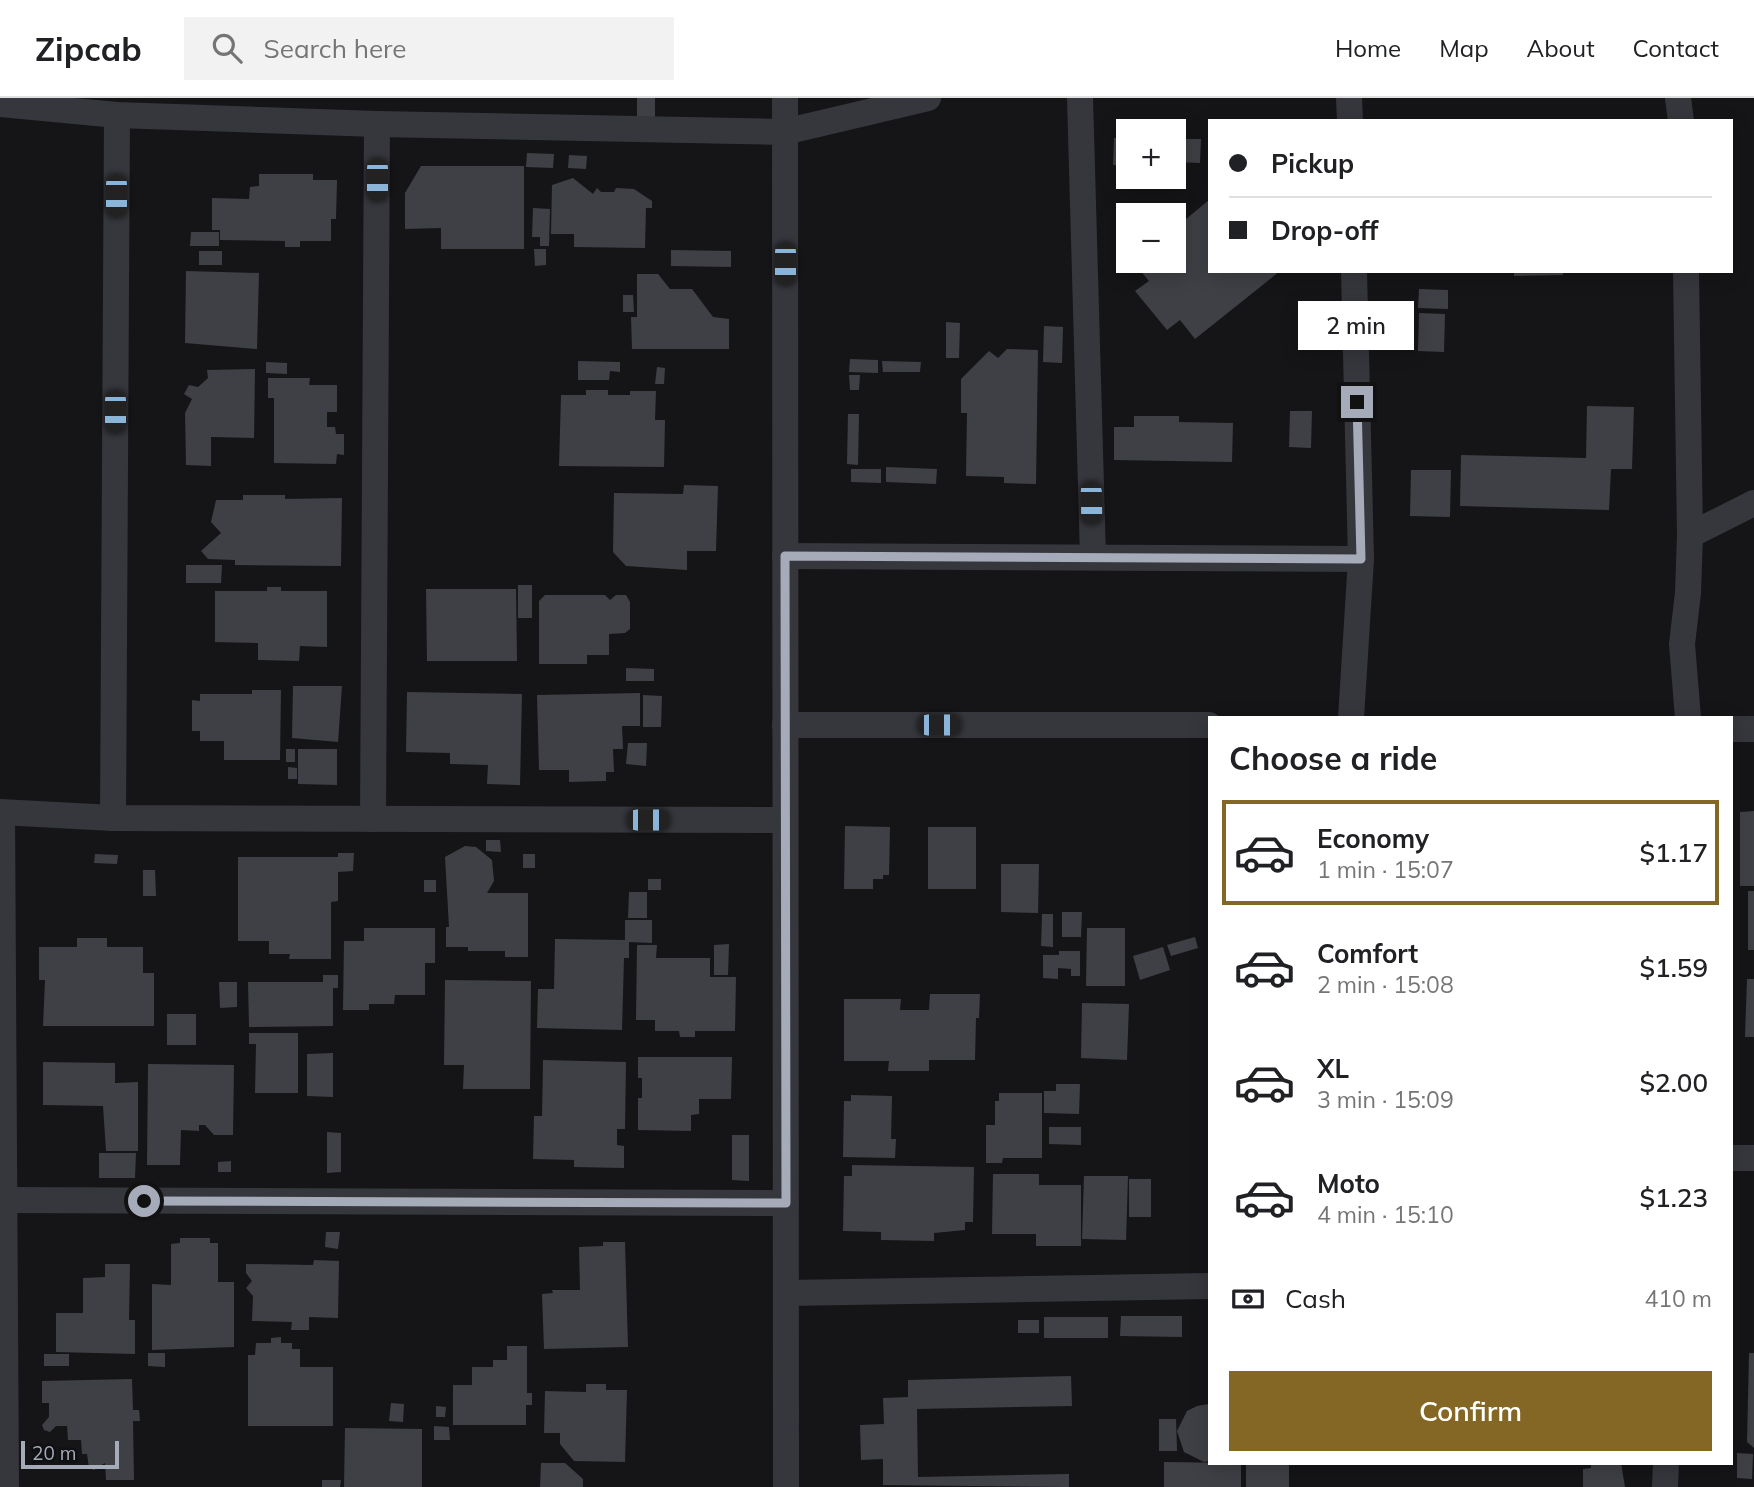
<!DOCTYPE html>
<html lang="en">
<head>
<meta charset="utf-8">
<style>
	:root { --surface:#fff; --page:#f2f2f2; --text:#202124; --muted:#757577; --line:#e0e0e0; --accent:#846724 }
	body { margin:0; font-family:Mulish,sans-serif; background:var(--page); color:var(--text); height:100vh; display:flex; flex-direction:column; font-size:26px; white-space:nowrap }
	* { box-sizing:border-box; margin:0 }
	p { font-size:23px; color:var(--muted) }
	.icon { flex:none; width:38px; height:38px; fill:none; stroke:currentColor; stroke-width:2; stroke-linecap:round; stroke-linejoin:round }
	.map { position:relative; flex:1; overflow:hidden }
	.sheet { position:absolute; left:1208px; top:618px; width:525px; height:749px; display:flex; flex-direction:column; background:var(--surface); border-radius:0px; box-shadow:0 4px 18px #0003 }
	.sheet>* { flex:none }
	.hud { position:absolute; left:1208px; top:21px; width:525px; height:154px; border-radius:0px; box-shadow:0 4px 18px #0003; display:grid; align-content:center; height:154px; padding:0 21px; background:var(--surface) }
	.controls { position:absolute; left:1116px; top:21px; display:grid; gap:14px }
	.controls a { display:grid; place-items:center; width:70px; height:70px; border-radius:0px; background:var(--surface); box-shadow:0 4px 18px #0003; font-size:35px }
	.scale { position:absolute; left:21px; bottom:18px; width:98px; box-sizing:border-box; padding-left:7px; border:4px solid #a6abb9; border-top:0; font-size:19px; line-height:24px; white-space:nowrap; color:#a6abb9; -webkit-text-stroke:5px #101012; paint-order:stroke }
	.end { position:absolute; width:32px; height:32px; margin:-16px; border:9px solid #a6abb9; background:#111; box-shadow:0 0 0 4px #111 }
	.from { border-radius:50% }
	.bubble { position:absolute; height:49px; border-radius:0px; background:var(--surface); box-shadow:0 4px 18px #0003; font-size:23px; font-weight:600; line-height:49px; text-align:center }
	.car { position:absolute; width:21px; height:42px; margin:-21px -10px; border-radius:9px; box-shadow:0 0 5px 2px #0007; background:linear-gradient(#222 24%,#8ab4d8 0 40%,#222 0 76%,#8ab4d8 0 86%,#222 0) }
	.hud b { display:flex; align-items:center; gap:24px; height:66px; font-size:26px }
	.hud b+b { border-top:2px solid var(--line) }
	.hud i { width:18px; height:18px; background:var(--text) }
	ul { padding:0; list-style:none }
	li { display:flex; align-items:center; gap:21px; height:105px; margin:0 14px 10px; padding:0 7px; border:4px solid transparent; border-radius:0px }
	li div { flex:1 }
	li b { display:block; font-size:26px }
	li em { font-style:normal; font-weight:600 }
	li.current { border-color:var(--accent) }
	li>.icon { width:63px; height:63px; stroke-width:1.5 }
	h2 { padding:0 21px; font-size:32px; line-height:84px }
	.pay { display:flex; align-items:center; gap:18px; height:77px; padding:0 21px; font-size:26px }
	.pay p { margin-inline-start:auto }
	.action { display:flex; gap:14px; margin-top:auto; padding:14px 21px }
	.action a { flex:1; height:80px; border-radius:0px; background:var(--accent); color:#fff; font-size:28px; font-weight:600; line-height:80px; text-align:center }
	header { display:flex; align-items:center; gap:42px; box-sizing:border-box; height:98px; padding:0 35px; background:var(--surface); border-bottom:2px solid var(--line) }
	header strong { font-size:33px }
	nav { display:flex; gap:38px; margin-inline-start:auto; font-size:24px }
	.search { width:490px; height:63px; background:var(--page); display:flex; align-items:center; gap:18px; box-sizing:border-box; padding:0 24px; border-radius:0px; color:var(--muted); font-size:26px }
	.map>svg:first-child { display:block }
	.building { fill:#3f4045 }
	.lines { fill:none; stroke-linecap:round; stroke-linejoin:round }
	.minor { stroke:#36373d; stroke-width:26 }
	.route { stroke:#a6abb9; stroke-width:9 }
</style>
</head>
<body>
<header>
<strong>Zipcab</strong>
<div class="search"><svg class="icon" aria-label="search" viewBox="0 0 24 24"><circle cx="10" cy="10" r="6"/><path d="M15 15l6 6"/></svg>Search here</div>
<nav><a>Home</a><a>Map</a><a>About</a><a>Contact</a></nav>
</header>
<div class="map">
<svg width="1754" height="1389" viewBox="0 0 1754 1389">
	<rect width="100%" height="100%" fill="#151517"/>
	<g class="building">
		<rect x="637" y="0" width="18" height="23"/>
		<polygon points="1114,40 1129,40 1129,67 1113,67"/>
		<polygon points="1174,41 1201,41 1200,65 1174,64"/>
		<polygon points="527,55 554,56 553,70 526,69"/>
		<polygon points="569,57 587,58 586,71 568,70"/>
		<polygon points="421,68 524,68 524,151 441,151 441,130 405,131 405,95"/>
		<polygon points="259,76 313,76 313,82 337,82 336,121 331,121 331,143 300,143 300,149 285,149 285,143 220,142 220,132 212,132 212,100 249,101 250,89 259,88"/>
		<polygon points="573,80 593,96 597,90 601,94 614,94 616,90 634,91 652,103 652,110 646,110 645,150 574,149 574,136 551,136 552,87"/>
		<polygon points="1209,102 1209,173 1280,173 1195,241 1180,222 1167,232 1135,193 1149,183 1133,164 1174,163 1174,131"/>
		<polygon points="533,110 550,111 549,148 540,148 540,139 532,139"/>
		<polygon points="191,134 219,134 219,148 190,148"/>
		<polygon points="534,151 546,151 546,167 535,168"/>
		<polygon points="671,152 731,153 731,169 671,168"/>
		<rect x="199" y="153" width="23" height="14"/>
		<polygon points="186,173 259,175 257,251 185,245"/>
		<polygon points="1514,173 1563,173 1563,177 1514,178"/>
		<polygon points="637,176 658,176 670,191 692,191 713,219 729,221 729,251 632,251 631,219 637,219"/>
		<polygon points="1419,191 1448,192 1448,211 1418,210"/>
		<polygon points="623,197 633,197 634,214 623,214"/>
		<polygon points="1419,215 1445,216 1444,254 1418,253"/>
		<polygon points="946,224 960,225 959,260 946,260"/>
		<polygon points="1044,228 1063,229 1062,265 1043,264"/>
		<polygon points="1007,251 1038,252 1036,386 1004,385 1004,379 966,378 967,315 961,315 961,281 989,253 998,260"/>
		<polygon points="850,261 878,262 878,275 849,274"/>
		<polygon points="578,263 620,264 620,274 610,273 609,282 578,282"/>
		<polygon points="882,263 921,264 920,274 883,274"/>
		<polygon points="266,264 287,265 287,276 266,275"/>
		<polygon points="657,269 665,270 664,286 655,286"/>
		<polygon points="255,271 254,340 211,339 211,368 186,367 185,315 192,301 184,296 189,287 198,289 208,280 207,272"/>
		<polygon points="849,277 860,277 859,292 850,292"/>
		<polygon points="268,280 310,280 309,287 337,287 337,314 327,314 327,329 335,329 336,336 344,336 344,357 337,356 336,366 274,365 274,300 268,300"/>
		<polygon points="586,292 608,292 608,297 630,297 630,293 656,293 655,322 665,322 664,369 559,368 561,297 586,297"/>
		<polygon points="1587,308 1634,309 1632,371 1611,371 1609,412 1460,408 1461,357 1586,360"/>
		<polygon points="1290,313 1312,313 1311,350 1289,349"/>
		<polygon points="848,316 859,316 858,367 847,366"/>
		<polygon points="1134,318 1179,318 1179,324 1233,325 1232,364 1114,362 1114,329 1134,329"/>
		<polygon points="886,369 937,371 936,386 886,384"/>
		<polygon points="851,371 881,371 881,385 851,384"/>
		<polygon points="1411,372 1451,372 1450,419 1410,418"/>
		<polygon points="684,387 718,388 716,453 687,453 687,472 626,468 613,454 614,395 683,396"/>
		<polygon points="243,397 285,397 285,401 342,400 341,468 235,467 235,462 208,461 201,453 221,435 211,424 216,402 243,402"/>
		<polygon points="186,467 222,467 221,485 186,485"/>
		<rect x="518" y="487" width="14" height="33"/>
		<polygon points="267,489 281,489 281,493 327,493 327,549 300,548 299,563 258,562 258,545 215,544 215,493 267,493"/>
		<polygon points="426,491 516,491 517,563 427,563"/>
		<polygon points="545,497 605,497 610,502 616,497 626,497 630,504 630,531 625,535 609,536 609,557 587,557 587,566 539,566 539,503"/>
		<polygon points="626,570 654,571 654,583 626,583"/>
		<polygon points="293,588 342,588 338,644 292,640"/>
		<polygon points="252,592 281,592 280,662 224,662 224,643 200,643 200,633 192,633 192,602 200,603 200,596 252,596"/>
		<polygon points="407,594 522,596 520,687 487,686 488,667 450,666 450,655 406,654"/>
		<polygon points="640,595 640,628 622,628 623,651 613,651 614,674 606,674 606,683 569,684 569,672 539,672 537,597"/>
		<polygon points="643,597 662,598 661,629 643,629"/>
		<polygon points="628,645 647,645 646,668 626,666"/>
		<rect x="286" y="651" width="9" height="13"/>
		<polygon points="298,651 337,651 337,687 298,686"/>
		<polygon points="288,669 297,670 297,681 288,681"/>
		<polygon points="1754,713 1754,788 1740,788 1740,714"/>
		<polygon points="845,728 890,729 889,777 883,777 883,781 873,781 873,791 844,791"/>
		<rect x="928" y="729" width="48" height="62"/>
		<polygon points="486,742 500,742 501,754 486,753"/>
		<polygon points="465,748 476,749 492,762 494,783 487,795 528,795 528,859 505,859 505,853 468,853 468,849 446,849 446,829 449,829 445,759"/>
		<polygon points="338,755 354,755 353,773 338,774 338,803 331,804 331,861 289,861 290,856 269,856 269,843 238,843 238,759 338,759"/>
		<polygon points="95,756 118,757 117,766 94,765"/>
		<rect x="523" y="756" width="12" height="14"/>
		<polygon points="1001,766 1039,766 1038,815 1001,814"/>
		<polygon points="143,772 155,772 156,798 143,798"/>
		<rect x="648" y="781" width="13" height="11"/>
		<rect x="424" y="782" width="12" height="12"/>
		<rect x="1748" y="793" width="6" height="59"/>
		<polygon points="629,794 647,794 647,820 628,820"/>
		<polygon points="1062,814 1082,814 1081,839 1062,839"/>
		<polygon points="1042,816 1053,816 1053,849 1041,848"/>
		<polygon points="625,822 652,822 652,845 629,844 629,860 624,860 622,932 537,930 538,891 554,891 555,841 625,842"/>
		<polygon points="364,830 435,830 435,865 425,865 425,897 395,897 394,906 369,906 369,912 343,912 344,843 364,843"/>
		<polygon points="1087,830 1125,830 1125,888 1086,888"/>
		<polygon points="1195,839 1198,850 1171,858 1167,847"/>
		<polygon points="77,840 107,840 107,849 143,849 143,875 154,875 154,928 43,928 45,882 39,882 39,849 77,849"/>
		<polygon points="729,846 728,877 714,877 714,847"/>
		<polygon points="637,847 657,847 656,860 710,860 710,879 736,879 735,933 695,933 695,939 680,939 679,933 655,933 655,922 636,922"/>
		<polygon points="1163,849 1170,872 1140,882 1133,858"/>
		<polygon points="1059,853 1080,853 1080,878 1071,878 1071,871 1058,870 1058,881 1043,880 1043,857 1059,857"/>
		<polygon points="323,877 338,877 338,890 333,890 333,928 249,929 248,884 323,884"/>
		<polygon points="1747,881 1754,881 1754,939 1745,939"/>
		<polygon points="445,882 531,883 530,991 463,991 464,967 444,967"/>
		<polygon points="219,884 237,884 237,909 220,910"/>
		<polygon points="930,896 980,896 979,920 976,920 975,962 929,962 929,973 888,973 889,963 844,963 844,901 901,901 900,912 929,912"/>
		<polygon points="1082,905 1129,906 1127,962 1081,960"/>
		<rect x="167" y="916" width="29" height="31"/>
		<polygon points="249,935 298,935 298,995 255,995 256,946 249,946"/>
		<polygon points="333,955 333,999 307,998 307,956"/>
		<polygon points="638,959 732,959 731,1001 699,1001 699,1016 691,1017 691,1033 638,1032 638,1000 642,1000 642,980 638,980"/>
		<polygon points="543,962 626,964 625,1031 617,1031 617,1047 624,1048 624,1070 574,1069 574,1062 533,1061 534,1018 542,1018"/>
		<polygon points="43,964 115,965 115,985 138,984 138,1053 106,1053 103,1008 43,1007"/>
		<polygon points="148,966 234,967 233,1037 214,1037 205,1027 199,1027 199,1033 181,1032 180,1067 147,1067"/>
		<polygon points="1056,986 1080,986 1079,1016 1044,1015 1044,993 1056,993"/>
		<polygon points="999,995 1042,995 1042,1060 1003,1060 1002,1065 986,1065 986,1027 995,1027 995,1003 999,1003"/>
		<polygon points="851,997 892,998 891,1041 896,1041 895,1060 843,1059 844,1003 851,1003"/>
		<polygon points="1049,1029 1081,1029 1081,1047 1049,1046"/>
		<polygon points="327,1034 341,1035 341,1074 327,1075"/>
		<polygon points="732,1037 749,1037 749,1083 732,1082"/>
		<polygon points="99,1055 136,1055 135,1080 99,1080"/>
		<polygon points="231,1063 231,1074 218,1074 218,1064"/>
		<polygon points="852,1067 974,1069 973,1124 965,1124 965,1132 934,1135 934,1143 881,1142 881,1134 843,1133 844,1078 852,1078"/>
		<polygon points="993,1076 1039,1076 1039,1087 1081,1087 1081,1148 1036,1148 1036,1136 992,1136"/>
		<polygon points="1084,1078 1128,1078 1126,1142 1082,1141"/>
		<rect x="1129" y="1081" width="22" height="38"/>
		<polygon points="326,1134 340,1134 338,1151 325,1149"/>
		<polygon points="180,1140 210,1140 210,1145 218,1145 218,1184 234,1184 234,1249 152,1252 152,1186 171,1187 171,1146 180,1145"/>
		<polygon points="603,1144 625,1144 628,1249 544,1251 542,1196 553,1195 552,1192 580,1192 579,1149 603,1148"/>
		<polygon points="314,1162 339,1163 338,1220 309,1219 309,1232 291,1232 292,1224 252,1223 253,1198 246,1190 252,1183 246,1175 246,1166 313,1167"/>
		<polygon points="105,1166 130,1166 129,1222 135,1222 135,1256 56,1254 56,1215 83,1215 83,1180 105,1179"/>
		<polygon points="1121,1218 1182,1218 1182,1239 1120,1238"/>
		<rect x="1044" y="1219" width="64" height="21"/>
		<rect x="1018" y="1222" width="21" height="13"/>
		<polygon points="281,1239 281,1245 292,1245 292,1251 300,1251 300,1269 333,1269 333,1328 248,1328 248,1257 255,1257 256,1245 271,1245 271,1240"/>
		<polygon points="507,1248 527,1248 527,1295 532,1295 532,1307 526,1307 526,1327 453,1327 453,1287 472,1287 472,1269 493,1269 493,1262 507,1262"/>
		<polygon points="148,1255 165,1255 165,1269 148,1268"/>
		<polygon points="1749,1255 1754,1255 1754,1350 1747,1344"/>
		<rect x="44" y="1256" width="25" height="12"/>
		<polygon points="1071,1278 1072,1308 917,1311 918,1379 1069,1376 1069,1389 883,1387 883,1361 861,1362 860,1327 884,1326 883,1300 908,1299 908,1282"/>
		<polygon points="132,1281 133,1312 139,1312 140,1323 133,1323 134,1382 106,1382 105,1365 94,1372 89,1370 87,1356 82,1356 81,1342 68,1342 67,1328 56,1328 50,1334 44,1332 42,1327 49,1319 49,1305 42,1305 42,1283"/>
		<polygon points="586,1286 606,1286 606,1292 627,1292 625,1364 574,1363 560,1346 560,1335 544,1335 545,1293 586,1294"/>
		<polygon points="391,1305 404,1306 403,1324 389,1323"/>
		<polygon points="1209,1306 1209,1363 1204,1364 1184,1354 1177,1333 1187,1313 1197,1308"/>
		<polygon points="436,1308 446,1309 445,1319 436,1319"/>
		<polygon points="1159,1321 1176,1321 1177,1353 1159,1353"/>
		<polygon points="434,1328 449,1329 450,1342 434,1342"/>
		<polygon points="345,1330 422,1331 422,1389 344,1389"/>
		<polygon points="1737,1355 1753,1356 1752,1381 1737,1380"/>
		<polygon points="1164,1364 1241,1365 1241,1389 1164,1389"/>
		<polygon points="541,1365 565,1365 583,1381 583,1389 540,1389"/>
		<rect x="1246" y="1365" width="43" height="24"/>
		<polygon points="1591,1365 1621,1365 1625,1389 1583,1389 1583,1371 1591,1370"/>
		<polygon points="322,1382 341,1382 340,1389 322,1389"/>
	</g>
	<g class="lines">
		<g class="minor">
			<polyline points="785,0 786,1389"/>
			<polyline points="1080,0 1093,459"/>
			<polyline points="1349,0 1350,23"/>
			<polyline points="1678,0 1681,23"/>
			<polyline points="0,6 117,17 377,26 784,34 928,0"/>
			<polyline points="1686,173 1690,437"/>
			<polyline points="785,458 1361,461"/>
			<polyline points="1351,620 1361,461 1354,173"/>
			<polyline points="1688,620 1682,546 1688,495 1690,437 1754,405"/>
			<polyline points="785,627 1209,627"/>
			<polyline points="1731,631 1754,631"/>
			<polyline points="0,714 113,720 785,722"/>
			<polyline points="2,715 6,1389"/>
			<polyline points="113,720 117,17"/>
			<polyline points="373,721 377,26"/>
			<polyline points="1731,1060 1754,1060"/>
			<polyline points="0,1102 786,1105"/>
			<polyline points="786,1195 1209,1188"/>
			<polyline points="1665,1389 1666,1365"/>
		</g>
	</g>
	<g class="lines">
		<polyline class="route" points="144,1103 786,1105 785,458 1361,461 1357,304"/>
	</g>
</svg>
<div class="controls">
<a>+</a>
<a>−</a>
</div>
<div class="scale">20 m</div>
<i class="end from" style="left:144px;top:1103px"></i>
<i class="end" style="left:1357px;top:304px"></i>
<div class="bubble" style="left:1298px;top:203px;width:116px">2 min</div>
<i class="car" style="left:377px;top:82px;rotate:180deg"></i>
<i class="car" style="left:116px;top:98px;rotate:180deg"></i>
<i class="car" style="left:785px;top:166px;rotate:180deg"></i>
<i class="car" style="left:115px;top:314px;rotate:180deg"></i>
<i class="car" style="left:1091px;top:405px;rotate:179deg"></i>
<i class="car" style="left:939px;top:627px;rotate:90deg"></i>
<i class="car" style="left:648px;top:722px;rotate:90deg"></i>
<div class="hud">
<b><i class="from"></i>Pickup</b>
<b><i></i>Drop-off</b>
</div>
<section class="sheet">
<h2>Choose a ride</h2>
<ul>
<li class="current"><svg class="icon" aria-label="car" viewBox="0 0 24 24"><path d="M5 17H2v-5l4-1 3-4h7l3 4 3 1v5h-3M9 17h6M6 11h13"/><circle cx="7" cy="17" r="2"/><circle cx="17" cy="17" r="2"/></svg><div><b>Economy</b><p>1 min · 15:07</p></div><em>$1.17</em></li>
<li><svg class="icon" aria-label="car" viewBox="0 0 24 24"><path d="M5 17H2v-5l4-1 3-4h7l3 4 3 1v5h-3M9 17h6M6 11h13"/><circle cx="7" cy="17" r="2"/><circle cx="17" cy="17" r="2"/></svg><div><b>Comfort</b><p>2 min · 15:08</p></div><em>$1.59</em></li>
<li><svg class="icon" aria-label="car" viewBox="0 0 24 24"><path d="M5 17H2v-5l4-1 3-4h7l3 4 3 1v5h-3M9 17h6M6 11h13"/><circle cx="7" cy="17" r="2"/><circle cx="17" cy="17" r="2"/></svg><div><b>XL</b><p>3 min · 15:09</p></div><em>$2.00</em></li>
<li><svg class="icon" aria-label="car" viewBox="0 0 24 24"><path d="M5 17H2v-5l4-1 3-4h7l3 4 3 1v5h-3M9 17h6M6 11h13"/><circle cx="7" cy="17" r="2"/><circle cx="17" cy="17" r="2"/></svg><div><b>Moto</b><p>4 min · 15:10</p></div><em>$1.23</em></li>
</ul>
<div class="pay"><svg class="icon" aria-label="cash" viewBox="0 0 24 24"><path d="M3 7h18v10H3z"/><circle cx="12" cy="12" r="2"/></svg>Cash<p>410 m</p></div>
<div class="action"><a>Confirm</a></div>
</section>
</div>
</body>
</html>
